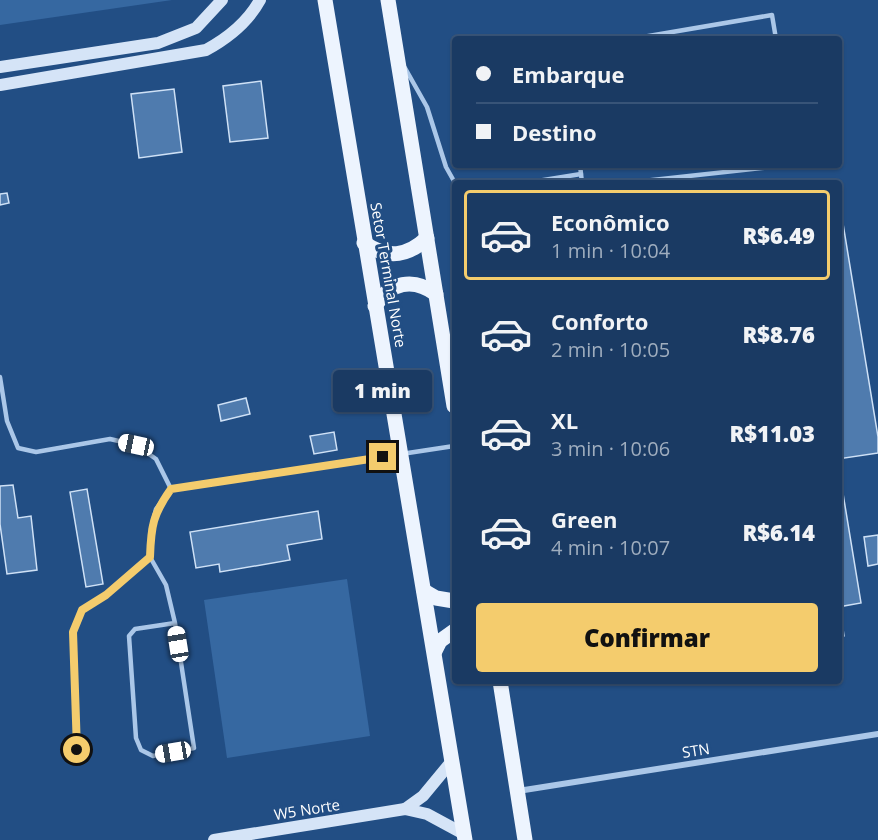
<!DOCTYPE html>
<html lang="pt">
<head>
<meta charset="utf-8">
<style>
	:root { --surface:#1a3a63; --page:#27456c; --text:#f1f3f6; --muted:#9fadbe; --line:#385478; --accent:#f4cc6d }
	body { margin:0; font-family:"Open Sans",sans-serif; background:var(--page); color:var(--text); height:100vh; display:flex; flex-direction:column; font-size:22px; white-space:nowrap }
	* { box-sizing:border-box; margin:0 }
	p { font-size:20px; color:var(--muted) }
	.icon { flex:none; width:33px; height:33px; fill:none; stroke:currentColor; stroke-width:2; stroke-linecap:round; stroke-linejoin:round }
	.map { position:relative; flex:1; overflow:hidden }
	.drawer { position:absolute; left:452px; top:180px; width:390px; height:504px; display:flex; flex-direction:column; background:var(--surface); border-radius:6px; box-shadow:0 2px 4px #0004,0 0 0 2px var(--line) }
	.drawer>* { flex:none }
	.top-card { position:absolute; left:452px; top:36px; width:390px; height:132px; border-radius:6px; box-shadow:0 2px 4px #0004,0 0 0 2px var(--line); display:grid; align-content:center; height:132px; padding:0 24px; background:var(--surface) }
	.end { position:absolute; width:27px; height:27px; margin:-14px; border:8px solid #f4cc6d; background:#111; box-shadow:0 0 0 3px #111 }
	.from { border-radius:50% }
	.bubble { position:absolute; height:42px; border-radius:6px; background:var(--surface); box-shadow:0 2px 4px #0004,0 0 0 2px var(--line); font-size:20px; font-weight:800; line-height:42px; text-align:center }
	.car { position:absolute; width:18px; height:36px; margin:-18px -9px; border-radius:8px; box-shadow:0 0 4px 2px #0007; background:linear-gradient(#fff 24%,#345 0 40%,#fff 0 76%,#345 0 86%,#fff 0) }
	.top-card b { display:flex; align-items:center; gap:21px; height:57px; font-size:22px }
	.top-card b+b { border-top:2px solid var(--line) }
	.top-card i { width:15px; height:15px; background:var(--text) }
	ul { padding:10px 0 0; list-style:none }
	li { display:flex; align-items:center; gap:18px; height:90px; margin:0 12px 9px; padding:0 12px; border:3px solid transparent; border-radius:6px }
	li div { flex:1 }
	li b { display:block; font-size:22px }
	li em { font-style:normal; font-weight:800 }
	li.on { border-color:var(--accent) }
	li>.icon { width:54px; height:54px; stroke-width:1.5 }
	.cta { display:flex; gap:12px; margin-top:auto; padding:12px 24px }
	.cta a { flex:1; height:69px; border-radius:6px; background:var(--accent); color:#111; font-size:24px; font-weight:800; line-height:69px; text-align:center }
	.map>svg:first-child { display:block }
	.green { fill:#3668a1 }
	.building { fill:#4f7bae; stroke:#cfe1f6; stroke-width:1.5 }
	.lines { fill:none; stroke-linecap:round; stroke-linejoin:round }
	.lane { stroke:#abc7e8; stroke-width:4.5 }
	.street { stroke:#abc7e8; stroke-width:6 }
	.secondary { stroke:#d5e4f7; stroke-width:12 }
	.primary { stroke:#edf4fe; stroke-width:15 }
	.route { stroke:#f4cc6d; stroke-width:8 }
	.labels { text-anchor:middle; stroke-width:6; stroke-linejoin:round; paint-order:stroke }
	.street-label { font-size:15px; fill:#fff; stroke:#224e84 }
</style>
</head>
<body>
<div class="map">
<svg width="878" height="840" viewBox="0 0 878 840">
	<rect width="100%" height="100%" fill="#224e84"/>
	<g class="green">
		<polygon points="0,0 172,0 0,25"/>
		<polygon points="347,579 370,736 227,758 204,600"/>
	</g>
	<g class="building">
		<polygon points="261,81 268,138 230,142 223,86"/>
		<polygon points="174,89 182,152 139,158 131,94"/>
		<polygon points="7,193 9,203 0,205 0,194"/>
		<polygon points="838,193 878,437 878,453 838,459"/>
		<polygon points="246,398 250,414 221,421 218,405"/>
		<polygon points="334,432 337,450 314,454 310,436"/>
		<polygon points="838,463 861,603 838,607"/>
		<polygon points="13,485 18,518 31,516 37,570 7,574 0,524 0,486"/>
		<polygon points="87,489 103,584 86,587 70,492"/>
		<polygon points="318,511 322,539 287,545 290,560 220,572 219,564 196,568 190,532"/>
		<polygon points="878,535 878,564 868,566 864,537"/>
		<polygon points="842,622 844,636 838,637 838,623"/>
	</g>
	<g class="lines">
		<g class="lane">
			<polyline points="631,39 772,15 776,39"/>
			<polyline points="405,68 427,107 446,167 455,183"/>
			<polyline points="580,165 582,183"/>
			<polyline points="525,183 581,174"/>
			<polyline points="625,183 790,165"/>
			<polyline points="0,377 7,421 18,448 36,452 110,439 136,445 156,459 171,489"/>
			<polyline points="175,623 135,629 129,636 136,738 141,750 153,756 194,748 175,623 166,585 150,557 151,529 156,509 171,489 454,446"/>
			<polyline points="77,750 73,632 82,611 106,595 150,557"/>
		</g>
		<polyline class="street" points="518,791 878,734"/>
		<g class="secondary">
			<polyline points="0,67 158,43 196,28 222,0"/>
			<path d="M 0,85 L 206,50 C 228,38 248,22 260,0"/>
			<polyline points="405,809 423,796 452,761"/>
			<polyline points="214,840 405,809 427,814 464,834"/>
		</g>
		<g class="primary">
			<polyline points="325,0 465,840"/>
			<polyline points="388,0 454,406"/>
			<path d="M 364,243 C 387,259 407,257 427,238"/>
			<path d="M 375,306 C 390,282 413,277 436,294"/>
			<polyline points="424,591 436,598 454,601"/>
			<polyline points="435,651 440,641 454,631"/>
			<polyline points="500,681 525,840"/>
		</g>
	</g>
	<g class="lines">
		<path class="route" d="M 77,750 L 73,632 L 82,610 L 106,595 L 150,557 C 151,526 153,514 171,489 L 383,457"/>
	</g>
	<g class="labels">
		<g class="street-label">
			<text transform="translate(388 275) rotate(80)" y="5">Setor Terminal Norte</text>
			<text transform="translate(696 751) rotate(-9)" y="5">STN</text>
			<text transform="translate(307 810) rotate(-9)" y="5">W5 Norte</text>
		</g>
	</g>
</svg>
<i class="end from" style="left:77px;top:750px"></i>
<i class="end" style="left:383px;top:457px"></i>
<div class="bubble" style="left:333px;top:370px;width:99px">1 min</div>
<i class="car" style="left:136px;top:445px;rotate:282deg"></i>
<i class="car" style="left:178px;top:644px;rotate:351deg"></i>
<i class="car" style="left:173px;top:752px;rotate:260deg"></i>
<div class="top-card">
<b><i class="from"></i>Embarque</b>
<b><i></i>Destino</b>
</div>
<section class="drawer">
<ul>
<li class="on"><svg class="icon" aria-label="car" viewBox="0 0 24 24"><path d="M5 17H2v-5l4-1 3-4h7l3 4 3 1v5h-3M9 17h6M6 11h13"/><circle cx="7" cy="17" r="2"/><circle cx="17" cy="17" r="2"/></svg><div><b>Econômico</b><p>1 min · 10:04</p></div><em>R$6.49</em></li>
<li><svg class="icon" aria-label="car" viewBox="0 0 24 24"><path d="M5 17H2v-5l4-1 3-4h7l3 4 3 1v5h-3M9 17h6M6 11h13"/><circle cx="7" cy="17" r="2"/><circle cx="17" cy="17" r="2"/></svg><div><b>Conforto</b><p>2 min · 10:05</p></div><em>R$8.76</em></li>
<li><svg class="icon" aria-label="car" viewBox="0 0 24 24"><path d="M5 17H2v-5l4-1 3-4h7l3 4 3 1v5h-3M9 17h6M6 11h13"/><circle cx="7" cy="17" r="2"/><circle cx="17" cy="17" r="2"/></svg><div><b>XL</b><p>3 min · 10:06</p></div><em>R$11.03</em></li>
<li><svg class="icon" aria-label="car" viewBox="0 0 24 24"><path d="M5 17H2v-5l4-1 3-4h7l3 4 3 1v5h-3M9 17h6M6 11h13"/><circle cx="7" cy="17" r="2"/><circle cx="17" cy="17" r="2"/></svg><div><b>Green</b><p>4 min · 10:07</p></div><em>R$6.14</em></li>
</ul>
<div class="cta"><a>Confirmar</a></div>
</section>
</div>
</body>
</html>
